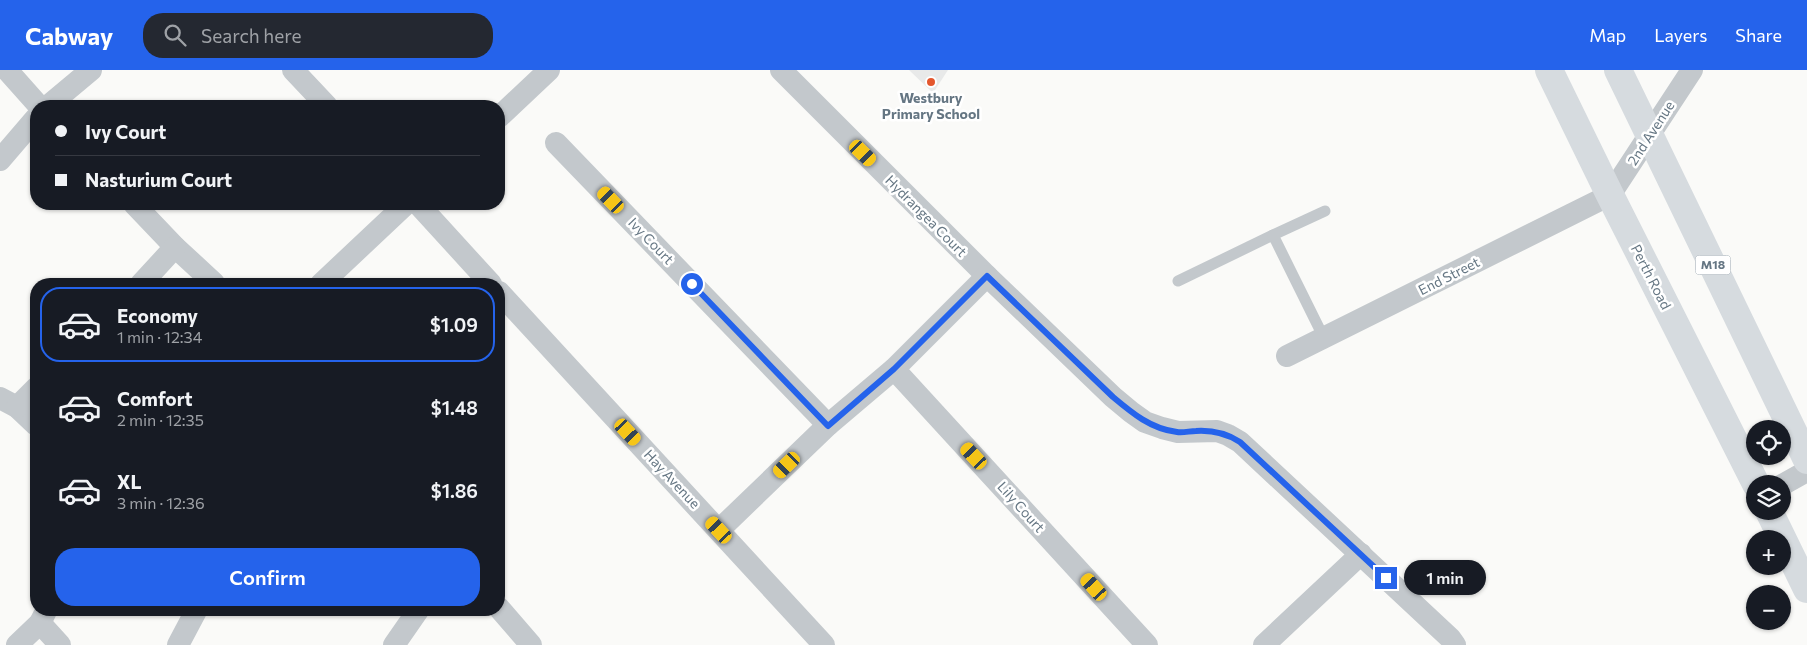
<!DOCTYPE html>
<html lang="en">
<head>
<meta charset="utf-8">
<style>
	:root { --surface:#171b24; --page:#242831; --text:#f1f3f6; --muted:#9ea1a6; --line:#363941; --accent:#2563eb }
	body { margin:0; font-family:Commissioner,sans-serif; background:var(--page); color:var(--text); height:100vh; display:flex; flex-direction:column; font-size:19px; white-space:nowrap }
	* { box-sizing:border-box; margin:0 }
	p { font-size:16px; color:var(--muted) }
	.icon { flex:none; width:28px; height:28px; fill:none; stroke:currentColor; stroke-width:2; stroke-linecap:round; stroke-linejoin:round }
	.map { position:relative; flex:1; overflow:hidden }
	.panel { position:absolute; left:30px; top:208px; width:475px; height:338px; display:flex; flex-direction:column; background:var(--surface); border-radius:20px; box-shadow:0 1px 4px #0004 }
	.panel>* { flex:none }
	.hud { position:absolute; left:30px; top:30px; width:475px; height:110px; border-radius:20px; box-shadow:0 1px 4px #0004; display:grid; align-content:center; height:110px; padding:0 25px; background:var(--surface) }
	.tools { position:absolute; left:1746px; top:350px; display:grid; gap:10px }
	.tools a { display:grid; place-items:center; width:45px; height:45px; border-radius:50%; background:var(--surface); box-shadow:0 1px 4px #0004; font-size:25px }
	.end { position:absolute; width:22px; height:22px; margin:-11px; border:6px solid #2563eb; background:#fff; box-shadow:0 0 0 2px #fff }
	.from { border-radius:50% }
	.bubble { position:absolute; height:35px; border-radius:18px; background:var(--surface); box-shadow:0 1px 4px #0004; font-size:16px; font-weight:600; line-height:35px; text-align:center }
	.car { position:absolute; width:15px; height:30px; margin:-15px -8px; border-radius:6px; box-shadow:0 0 4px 1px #0007; background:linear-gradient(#f5c518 24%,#345 0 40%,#f5c518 0 76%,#345 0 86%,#f5c518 0) }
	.hud b { display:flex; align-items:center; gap:18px; height:48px; font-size:19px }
	.hud b+b { border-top:1px solid var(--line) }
	.hud i { width:12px; height:12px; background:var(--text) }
	ul { padding:9px 0 0; list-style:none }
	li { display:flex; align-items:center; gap:15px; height:75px; margin:0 10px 8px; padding:0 15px; border:2px solid transparent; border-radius:20px }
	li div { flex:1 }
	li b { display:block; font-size:19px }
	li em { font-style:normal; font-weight:600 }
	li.on { border-color:var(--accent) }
	li>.icon { width:45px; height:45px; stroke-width:1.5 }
	.primary-button { display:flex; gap:10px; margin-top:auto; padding:10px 25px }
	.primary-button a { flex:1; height:58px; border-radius:20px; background:var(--accent); color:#fff; font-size:20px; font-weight:600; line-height:58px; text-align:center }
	header { display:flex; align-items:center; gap:30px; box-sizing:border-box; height:70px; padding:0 25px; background:var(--accent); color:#fff }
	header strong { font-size:24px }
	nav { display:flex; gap:28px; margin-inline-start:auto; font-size:18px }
	.search { width:350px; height:45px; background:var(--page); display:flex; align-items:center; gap:12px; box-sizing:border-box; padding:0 18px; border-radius:20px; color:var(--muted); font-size:19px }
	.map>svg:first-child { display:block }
	.built { fill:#e8e9e9 }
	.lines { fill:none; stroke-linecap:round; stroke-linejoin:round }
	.lane { stroke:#c3c8cc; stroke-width:11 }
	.street { stroke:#c3c8cc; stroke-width:22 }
	.primary { stroke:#d6dbdf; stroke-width:28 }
	.route { stroke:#2563eb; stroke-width:6 }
	.poi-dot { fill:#e4572e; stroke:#fff; stroke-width:2 }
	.labels { text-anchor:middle; stroke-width:5; stroke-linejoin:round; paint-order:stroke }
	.shield { fill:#fff; stroke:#939fa8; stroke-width:1 }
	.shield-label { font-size:12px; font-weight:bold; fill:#657683 }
	.poi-label { font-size:14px; font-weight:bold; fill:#657683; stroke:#fff }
	.street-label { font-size:14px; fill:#657683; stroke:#fff }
</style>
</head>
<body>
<header>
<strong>Cabway</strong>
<div class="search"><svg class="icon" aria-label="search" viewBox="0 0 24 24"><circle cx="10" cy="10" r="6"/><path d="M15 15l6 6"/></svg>Search here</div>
<nav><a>Map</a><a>Layers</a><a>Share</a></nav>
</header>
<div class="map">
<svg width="1807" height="575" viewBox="0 0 1807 575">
	<rect width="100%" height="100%" fill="#fafaf8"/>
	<polygon class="built" points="909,0 948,0 933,23"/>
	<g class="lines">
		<g class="lane">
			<polyline points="1178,211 1273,165"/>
			<polyline points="1324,268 1273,165 1325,141"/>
		</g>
		<g class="street">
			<polyline points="7,0 39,36"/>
			<polyline points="293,0 327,36"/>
			<polyline points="781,0 987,206 1113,327 1131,342 1145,352 1162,358 1178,362 1217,361 1228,365 1240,372 1450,568 1455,575"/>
			<polyline points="48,36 91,0"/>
			<polyline points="499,47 549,0"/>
			<polyline points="556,73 828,355"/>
			<polyline points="0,90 36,48"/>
			<polyline points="134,134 175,177 214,213"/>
			<polyline points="418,134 491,214"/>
			<polyline points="141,214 175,177"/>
			<polyline points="321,214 406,134"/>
			<polyline points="499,222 824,575"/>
			<polyline points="1287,286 1610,125 1692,0"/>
			<polyline points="894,299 1147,575"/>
			<polyline points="0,328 17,337 36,355"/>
			<polyline points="17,337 36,318"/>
			<polyline points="1782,415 1807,401"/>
			<polyline points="719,460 828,355 894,299 987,206"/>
			<polyline points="499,538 531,575"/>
			<polyline points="40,553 60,575"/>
			<polyline points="17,575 40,553 47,539"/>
			<polyline points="178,575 197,539"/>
			<polyline points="394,575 419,539"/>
			<polyline points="1264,575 1361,484"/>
		</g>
		<g class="primary">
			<polyline points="1549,0 1610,125 1756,414"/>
			<polyline points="1618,0 1807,390"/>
			<polyline points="1769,441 1807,519"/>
		</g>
	</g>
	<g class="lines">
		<path class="route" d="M 692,214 L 828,356 L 894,299 L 987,206 L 1113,327 C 1132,343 1151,359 1177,362 C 1183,363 1190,361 1196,361 C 1213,360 1226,363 1240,372 L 1386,508"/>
	</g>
	<circle class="poi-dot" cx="931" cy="12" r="5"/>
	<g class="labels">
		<rect class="shield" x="1695.5" y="185.5" width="35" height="19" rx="4"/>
		<g class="shield-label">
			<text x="1713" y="199">M18</text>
		</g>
		<g class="poi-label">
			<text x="931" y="33">Westbury<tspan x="931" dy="16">Primary School</tspan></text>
		</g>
		<g class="street-label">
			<text transform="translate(1651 63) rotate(-57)" y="5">2nd Avenue</text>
			<text transform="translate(926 146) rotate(45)" y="5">Hydrangea Court</text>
			<text transform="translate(651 171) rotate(46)" y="5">Ivy Court</text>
			<text transform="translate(1449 206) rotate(-27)" y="5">End Street</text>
			<text transform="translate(1651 207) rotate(63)" y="5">Perth Road</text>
			<text transform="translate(672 409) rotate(47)" y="5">Hay Avenue</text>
			<text transform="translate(1021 437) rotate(48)" y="5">Lily Court</text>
		</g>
	</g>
</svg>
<div class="tools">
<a><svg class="icon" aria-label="locate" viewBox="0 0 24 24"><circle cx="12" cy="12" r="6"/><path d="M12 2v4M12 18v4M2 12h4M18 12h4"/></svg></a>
<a><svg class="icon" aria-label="layers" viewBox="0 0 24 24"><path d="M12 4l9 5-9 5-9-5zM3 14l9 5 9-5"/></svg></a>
<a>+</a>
<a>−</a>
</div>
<i class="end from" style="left:692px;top:214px"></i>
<i class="end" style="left:1386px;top:508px"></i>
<div class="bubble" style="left:1404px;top:490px;width:82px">1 min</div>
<i class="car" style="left:863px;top:83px;rotate:134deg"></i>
<i class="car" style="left:611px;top:130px;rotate:316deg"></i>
<i class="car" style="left:628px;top:362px;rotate:137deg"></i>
<i class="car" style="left:974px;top:386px;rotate:317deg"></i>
<i class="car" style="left:787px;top:395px;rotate:226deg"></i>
<i class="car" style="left:719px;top:460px;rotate:317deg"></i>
<i class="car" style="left:1094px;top:517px;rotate:318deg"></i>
<div class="hud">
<b><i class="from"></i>Ivy Court</b>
<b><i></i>Nasturium Court</b>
</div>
<section class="panel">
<ul>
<li class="on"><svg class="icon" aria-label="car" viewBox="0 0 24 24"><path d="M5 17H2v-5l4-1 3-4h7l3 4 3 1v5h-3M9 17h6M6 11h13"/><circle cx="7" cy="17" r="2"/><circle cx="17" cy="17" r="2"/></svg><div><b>Economy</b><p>1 min · 12:34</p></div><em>$1.09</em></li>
<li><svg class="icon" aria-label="car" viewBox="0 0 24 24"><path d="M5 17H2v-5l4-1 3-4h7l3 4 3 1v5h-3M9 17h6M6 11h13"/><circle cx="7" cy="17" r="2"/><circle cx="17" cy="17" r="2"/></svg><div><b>Comfort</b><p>2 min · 12:35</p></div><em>$1.48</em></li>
<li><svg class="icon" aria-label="car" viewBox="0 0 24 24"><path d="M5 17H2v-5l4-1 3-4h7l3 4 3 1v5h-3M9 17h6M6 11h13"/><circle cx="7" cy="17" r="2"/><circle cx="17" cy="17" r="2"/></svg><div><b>XL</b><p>3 min · 12:36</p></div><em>$1.86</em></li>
</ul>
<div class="primary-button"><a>Confirm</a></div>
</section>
</div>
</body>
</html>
